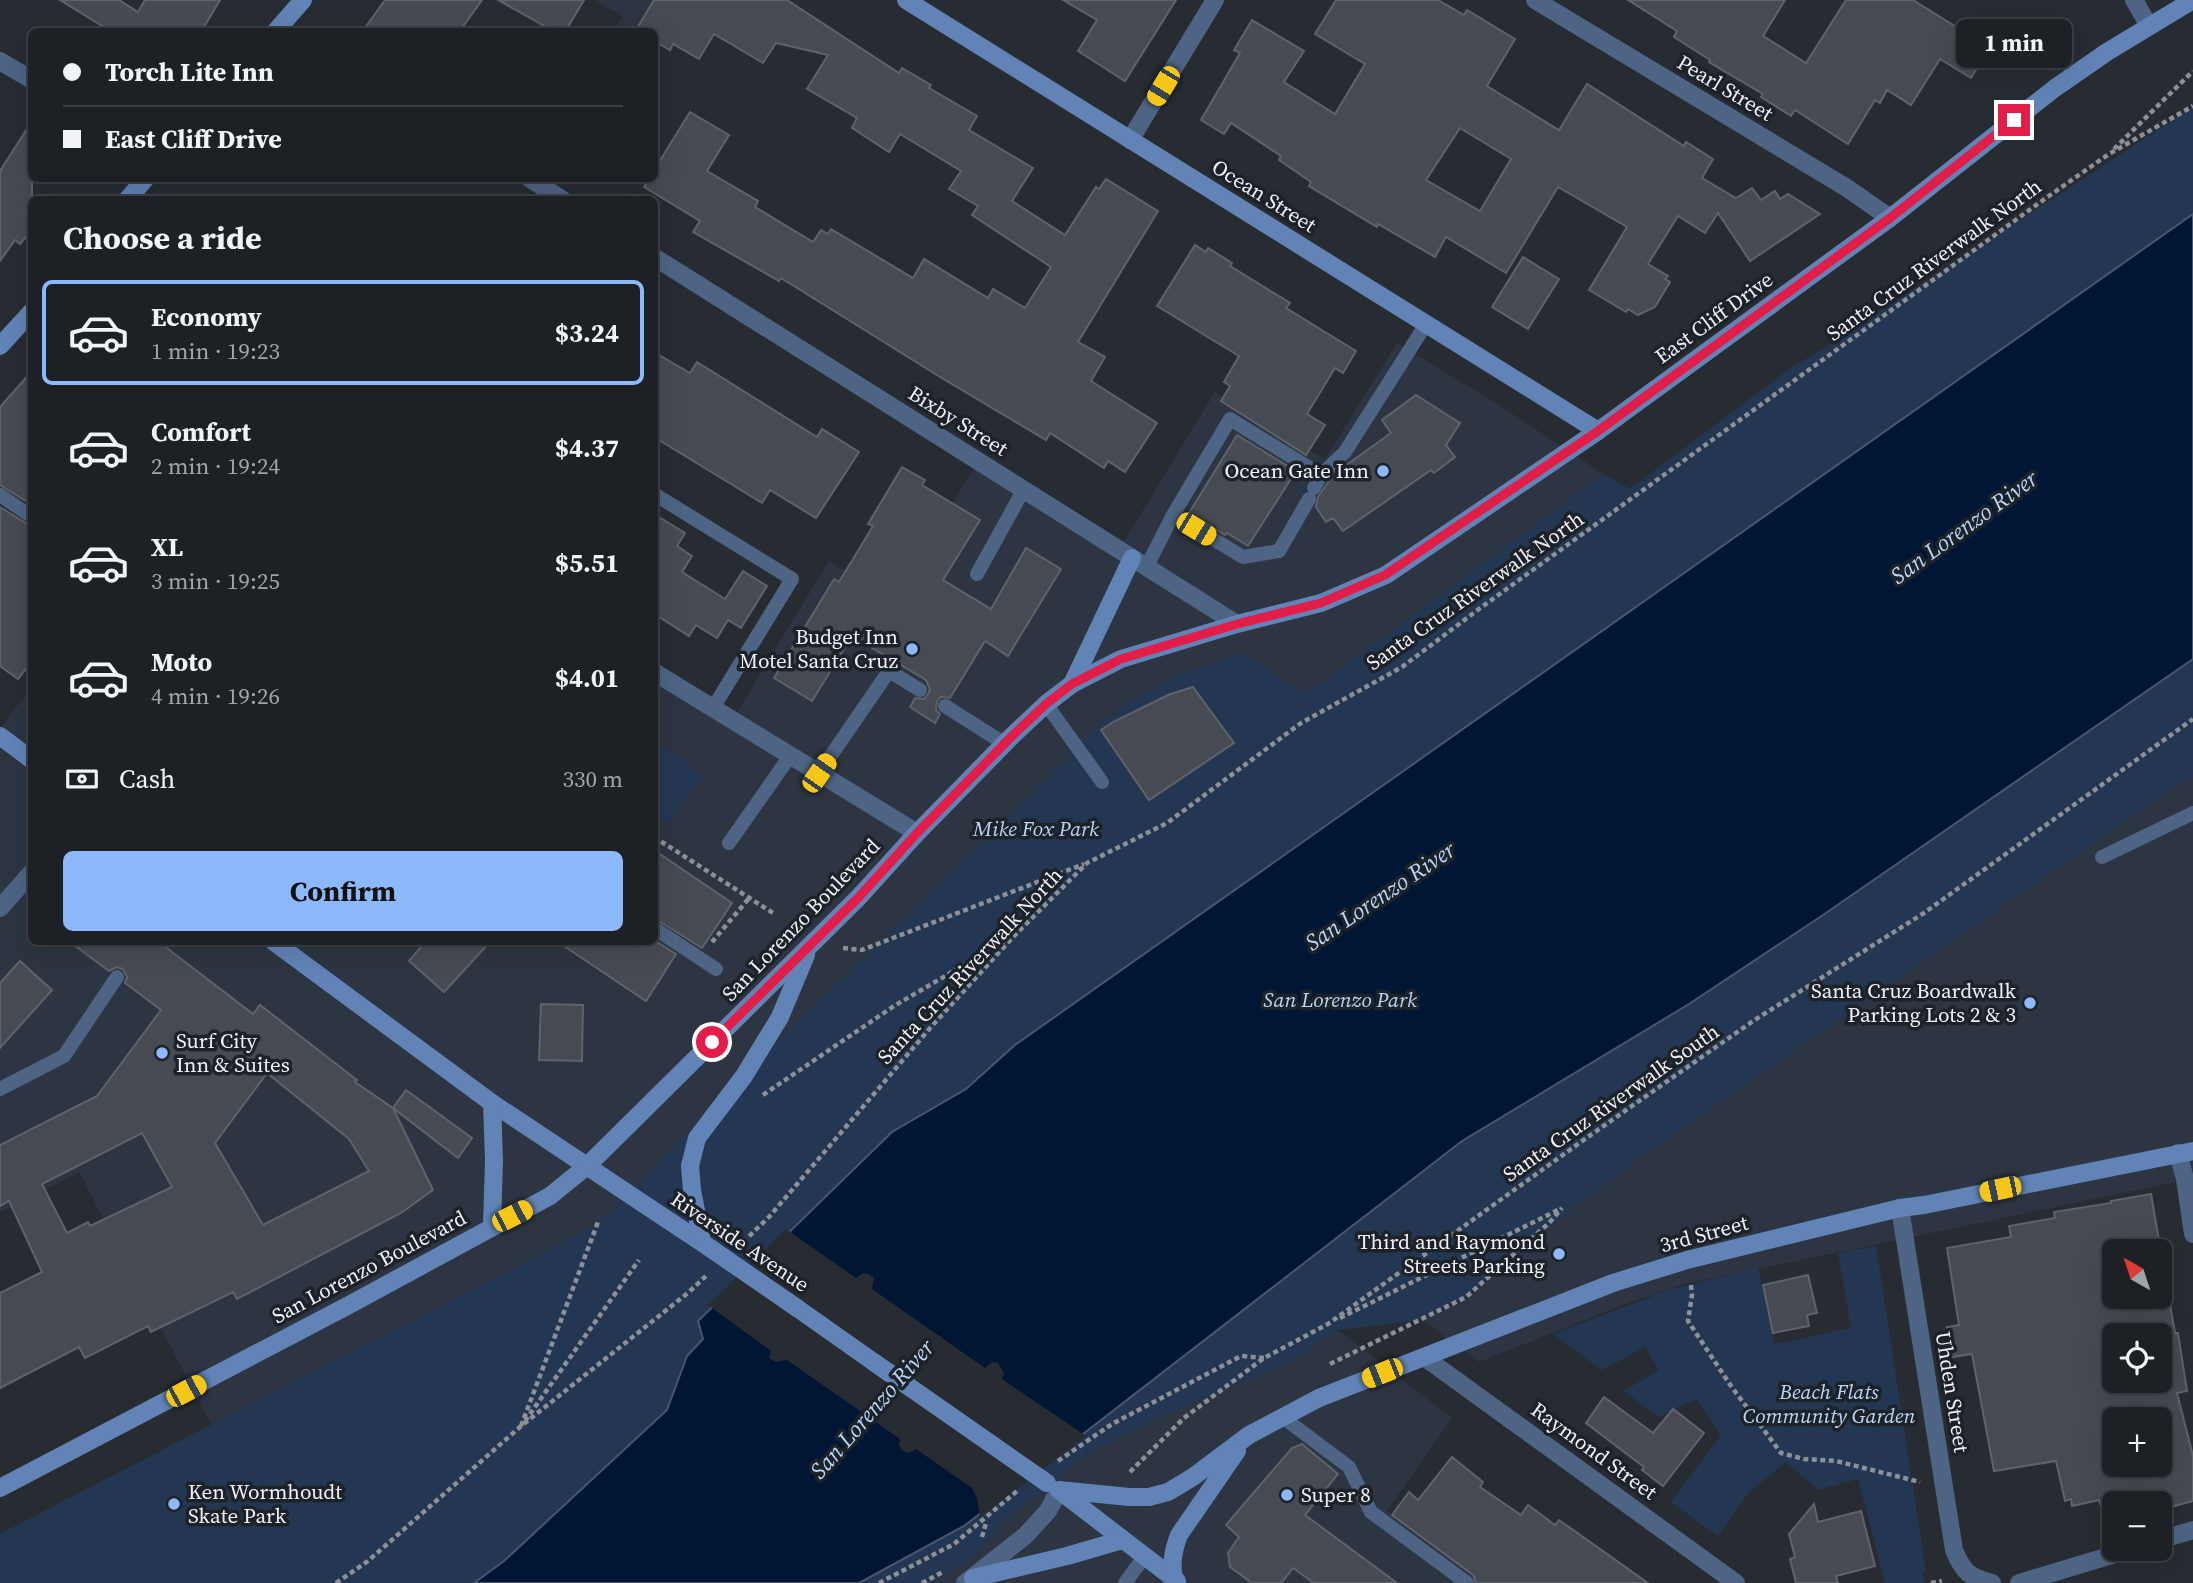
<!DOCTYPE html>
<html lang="en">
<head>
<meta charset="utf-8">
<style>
	:root { --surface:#1d2126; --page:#2a2e32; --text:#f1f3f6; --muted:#a0a3a7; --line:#3b3e43; --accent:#8bb9fc }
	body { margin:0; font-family:"Source Serif 4",serif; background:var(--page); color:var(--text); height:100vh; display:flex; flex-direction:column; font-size:26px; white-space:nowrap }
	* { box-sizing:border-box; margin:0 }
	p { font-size:23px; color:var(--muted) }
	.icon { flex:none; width:38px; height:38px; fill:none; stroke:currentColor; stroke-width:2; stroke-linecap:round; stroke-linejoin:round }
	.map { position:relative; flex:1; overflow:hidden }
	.details { position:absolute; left:28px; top:196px; width:630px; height:749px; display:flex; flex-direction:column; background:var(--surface); border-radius:10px; box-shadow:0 7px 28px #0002,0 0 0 2px var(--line) }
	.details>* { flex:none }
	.guide { position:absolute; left:28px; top:28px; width:630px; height:154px; border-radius:10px; box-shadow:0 7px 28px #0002,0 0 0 2px var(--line); display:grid; align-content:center; height:154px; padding:0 35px; background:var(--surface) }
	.needle { width:46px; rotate:321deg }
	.controls { position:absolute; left:2102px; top:1239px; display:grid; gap:14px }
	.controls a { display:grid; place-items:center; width:70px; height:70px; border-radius:10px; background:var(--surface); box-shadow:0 7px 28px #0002,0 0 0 2px var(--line); font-size:35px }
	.end { position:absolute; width:32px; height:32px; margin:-16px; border:9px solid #e11d48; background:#fff; box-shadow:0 0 0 4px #fff }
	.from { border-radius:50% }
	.bubble { position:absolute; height:49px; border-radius:10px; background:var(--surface); box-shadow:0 7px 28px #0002,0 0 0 2px var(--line); font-size:23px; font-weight:700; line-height:49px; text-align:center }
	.car { position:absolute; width:21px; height:42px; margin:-21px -10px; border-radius:9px; box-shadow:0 0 5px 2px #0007; background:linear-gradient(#f5c518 24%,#345 0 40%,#f5c518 0 76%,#345 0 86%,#f5c518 0) }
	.guide b { display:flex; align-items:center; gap:24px; height:66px; font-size:26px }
	.guide b+b { border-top:2px solid var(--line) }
	.guide i { width:18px; height:18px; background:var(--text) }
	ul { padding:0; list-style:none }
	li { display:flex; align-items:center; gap:21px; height:105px; margin:0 14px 10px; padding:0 21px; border:4px solid transparent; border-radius:10px }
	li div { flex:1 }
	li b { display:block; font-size:26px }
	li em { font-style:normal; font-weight:700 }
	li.on { border-color:var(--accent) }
	li>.icon { width:63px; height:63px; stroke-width:1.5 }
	h2 { padding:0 35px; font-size:32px; line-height:84px }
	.pay { display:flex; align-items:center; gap:18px; height:77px; padding:0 35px; font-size:26px }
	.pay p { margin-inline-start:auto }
	.cta { display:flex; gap:14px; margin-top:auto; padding:14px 35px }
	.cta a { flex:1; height:80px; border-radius:10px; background:var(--accent); color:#111; font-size:28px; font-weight:700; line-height:80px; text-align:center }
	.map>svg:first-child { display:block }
	.built { fill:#2c3541 }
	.green { fill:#243752 }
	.water { fill:#011534; stroke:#48576e; stroke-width:2 }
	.pier { fill:#272c33 }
	.building { fill:#464b53; stroke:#5e636b; stroke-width:2; fill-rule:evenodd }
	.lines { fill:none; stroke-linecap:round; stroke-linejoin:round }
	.path { stroke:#8d9197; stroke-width:4.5; stroke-dasharray:5 3.5; stroke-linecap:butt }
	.lane { stroke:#4e6484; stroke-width:14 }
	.street { stroke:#4e6484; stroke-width:18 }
	.secondary { stroke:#6183b6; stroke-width:18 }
	.secondary-bridge { stroke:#6183b6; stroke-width:18 }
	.route { stroke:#e11d48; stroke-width:9 }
	.poi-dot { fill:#8bb9fc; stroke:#1d2229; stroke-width:2.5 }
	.labels { text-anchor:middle; stroke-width:7; stroke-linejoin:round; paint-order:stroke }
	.street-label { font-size:21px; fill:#edf0f5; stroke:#1d2229 }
	.poi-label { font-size:21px; fill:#edf0f5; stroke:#1d2229; text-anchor:end }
	.park-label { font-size:21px; font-style:italic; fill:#bbd4f9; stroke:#1d2229 }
	.water-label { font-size:23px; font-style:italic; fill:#bbd5fa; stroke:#1d2229 }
</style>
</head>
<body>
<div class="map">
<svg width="2193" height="1583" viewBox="0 0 2193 1583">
	<rect width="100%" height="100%" fill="#272c33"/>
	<g class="built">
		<polygon points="595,0 661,0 642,32 621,31 615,28 623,17"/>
		<polygon points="1397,343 1499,405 1603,474 1307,694 760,1059 660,1161 630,1195 598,1224 211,1424 79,1172 0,1213 0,729 31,687 32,942 654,942 655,669 734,717 829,561 894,600 982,455 1124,541 1215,392 1325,459"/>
		<polygon points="2193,774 2193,1180 2185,1180 1685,1284 1620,1306 1479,1362 1423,1320 1467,1298 1551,1226 1644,1155"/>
		<polygon points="1338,1330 1452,1418 1387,1511 1486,1583 930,1583 976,1555 1008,1518 1097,1446 1103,1448 1152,1420"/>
	</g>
	<g class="green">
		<polygon points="2193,107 2193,774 1644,1155 1551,1226 1466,1297 1422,1320 1338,1330 1291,1362 1152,1420 1102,1448 1097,1446 1008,1518 976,1555 931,1583 0,1583 0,1534 598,1224 630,1195 660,1161 760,1059 1046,780 1106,718 1171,678 1242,653 1306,694 1603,474 1630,489 1795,365 1820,351"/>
		<polygon points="655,740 703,776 668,824 655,815"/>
		<polygon points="1876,1246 1926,1572 1923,1573 1925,1583 1885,1583 1858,1479 1818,1490 1786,1462 1748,1493 1718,1536 1671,1502 1721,1435 1696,1399 1658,1417 1624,1391 1659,1370 1645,1347 1602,1370 1553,1334 1669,1290 1758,1268 1774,1344 1851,1328 1838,1253"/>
	</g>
	<polygon class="water" points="2193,214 2193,659 1823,915 1689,1004 1462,1141 964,1526 859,1583 474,1583 504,1561 667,1410 687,1356 703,1339 698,1321 892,1132 966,1089 1015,1045"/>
	<polygon class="pier" points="786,1229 856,1278 863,1273 869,1274 874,1278 872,1289 985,1368 992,1362 998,1363 1004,1373 1002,1379 1086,1436 980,1518 977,1498 972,1488 916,1449 909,1453 903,1451 899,1445 900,1439 787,1360 776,1362 769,1358 771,1351 708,1305"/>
	<g class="building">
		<polygon points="60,0 119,0 138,12 145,0 220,0 201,32 112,32"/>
		<polygon points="385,0 482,0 459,32 362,32"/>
		<polygon points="498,0 584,0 565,32 555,32"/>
		<polygon points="654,0 787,0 899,73 902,68 931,85 929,88 977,116 969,130 1033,168 1012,201 1065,235 1096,187 1099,189 1106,179 1158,211 1078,342 1105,357 1091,381 1157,423 1125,472 1108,461 1104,468 1050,433 1046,440 940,377 781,278 779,281 693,232 700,221 644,187 649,178 654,178 654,170 690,112 729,135 707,171 758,201 755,207 813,242 821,230 828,234 831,229 913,278 924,259 988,298 993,289 1025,308 1051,267 972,215 978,206 949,189 961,171 900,134 889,152 852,128 857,118 807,89 828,55 776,43 763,63 714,34 699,59 673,44 670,50 654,41 654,32 636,30"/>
		<polygon points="1063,0 1176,0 1125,81 1078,51 1097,20"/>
		<path d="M 1336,0 L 1438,0 L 1464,15 L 1467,10 L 1515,39 L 1487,86 L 1559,130 L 1587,84 L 1684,146 L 1686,142 L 1713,159 L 1702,178 L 1736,198 L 1752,188 L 1761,200 L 1775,191 L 1780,199 L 1788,194 L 1820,214 L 1750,261 L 1718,213 L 1705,233 L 1678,216 L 1648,264 L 1668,276 L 1665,279 L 1670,282 L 1655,307 L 1638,315 L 1628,309 L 1626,312 L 1589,290 L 1627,227 L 1558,187 L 1506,273 L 1446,237 L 1435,257 L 1378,224 L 1377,227 L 1309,186 L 1311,182 L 1279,160 L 1281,156 L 1231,123 L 1224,134 L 1201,120 L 1240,53 L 1234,50 L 1252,20 L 1304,51 L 1284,82 L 1335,114 L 1365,64 L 1315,34 ZM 1460,128 L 1511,159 L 1480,211 L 1426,180 Z"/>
		<polygon points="1628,0 1785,0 1763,36 1806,63 1846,0 1913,0 1990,48 1971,78 1940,59 1911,105 1887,90 1880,103 1875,100 1848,144 1795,110 1791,116 1761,97 1763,94 1709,62 1710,60 1674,37 1677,31"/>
		<polygon points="32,121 32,230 20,244 15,240 0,261 0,171"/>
		<polygon points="1195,245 1206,252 1208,248 1232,263 1230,266 1290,303 1286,308 1356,351 1343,373 1335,368 1307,414 1325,425 1306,455 1221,401 1230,386 1224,382 1239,356 1157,306"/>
		<polygon points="1523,257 1559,279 1528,329 1492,307"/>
		<polygon points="654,352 690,373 697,362 817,437 822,429 859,452 816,518 770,490 762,503 654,437"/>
		<polygon points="32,371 32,505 0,485 0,407"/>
		<polygon points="1416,395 1460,423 1446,445 1455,457 1434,473 1431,470 1343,531 1333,518 1326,522 1316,507 1318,497 1329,481 1345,466 1391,433 1382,420"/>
		<polygon points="1237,435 1296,471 1248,546 1227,533 1225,535 1189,513"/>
		<polygon points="902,467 925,480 922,485 980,520 943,580 991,609 1026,548 1061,569 1008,656 985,641 950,698 941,697 937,701 936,710 940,714 935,723 910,707 915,698 924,699 928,694 930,690 926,680 852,636 812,701 774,678 834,579 839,582 873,526 868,524"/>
		<polygon points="0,507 32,527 32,661 18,679 0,666"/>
		<polygon points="654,514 685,533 677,546 692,556 682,572 725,599 743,571 767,586 741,628 728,620 717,638 696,625 689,636 656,615 654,616"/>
		<polygon points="1193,687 1234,743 1149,800 1101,730 1113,722 1168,695"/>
		<polygon points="654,850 732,903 702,948 654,918"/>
		<polygon points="654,940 676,954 646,1001 558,942 654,942"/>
		<path d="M 70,942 L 159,942 L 253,1014 L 260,1005 L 357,1080 L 355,1082 L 393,1108 L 433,1190 L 401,1213 L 237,1299 L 233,1292 L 151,1332 L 148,1326 L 85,1358 L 79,1347 L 0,1388 L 0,1293 L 42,1272 L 9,1201 L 0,1206 L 0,1145 L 97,1096 L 161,1010 L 125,983 L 127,977 L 123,969 L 117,967 L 109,971 ZM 267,1073 L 349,1139 L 369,1171 L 263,1225 L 215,1143 ZM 142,1133 L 172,1187 L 90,1226 L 88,1222 L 67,1233 L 42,1184 Z"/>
		<polygon points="425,942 490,942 444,992 409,961"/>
		<polygon points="20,961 52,990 0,1048 0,983"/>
		<polygon points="541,1004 583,1005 582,1061 539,1060"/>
		<polygon points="406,1090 472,1138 458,1158 393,1108"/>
		<path d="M 2151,1194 L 2175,1333 L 2178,1333 L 2187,1391 L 2177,1393 L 2193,1456 L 2193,1501 L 2160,1510 L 2157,1497 L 2131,1503 L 2114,1503 L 2114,1507 L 2102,1510 L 2099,1500 L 2072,1506 L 2071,1499 L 2065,1501 L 2056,1461 L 1994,1471 L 1972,1354 L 1952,1357 L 1947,1327 L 1959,1325 L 1947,1248 L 2011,1237 L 2009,1226 L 2055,1218 L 2054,1212 L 2111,1203 L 2111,1201 ZM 2114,1251 L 2160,1251 L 2160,1297 L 2114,1297 ZM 2114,1335 L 2160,1335 L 2160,1381 L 2114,1381 ZM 2114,1419 L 2160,1419 L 2160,1465 L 2114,1465 Z"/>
		<polygon points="1808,1275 1817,1313 1807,1315 1809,1326 1773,1333 1763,1285"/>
		<polygon points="1604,1397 1653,1433 1673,1409 1704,1433 1663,1486 1642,1470 1644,1467 1586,1423"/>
		<polygon points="1302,1444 1338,1474 1305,1515 1397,1583 1314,1583 1293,1568 1281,1583 1252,1583 1230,1567 1228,1553 1239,1537 1226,1525 1292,1448"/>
		<polygon points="1452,1457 1483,1482 1480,1487 1521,1515 1528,1505 1555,1525 1559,1520 1648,1583 1476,1583 1473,1575 1392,1515 1409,1492 1418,1500"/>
		<polygon points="1814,1504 1818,1522 1861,1511 1875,1566 1836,1576 1838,1583 1796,1583 1790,1559 1795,1557 1789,1534"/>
	</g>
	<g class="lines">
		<g class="path">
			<polyline points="2114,149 2193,71"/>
			<polyline points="654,837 773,913"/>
			<polyline points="712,942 750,897"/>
			<polyline points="843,948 862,950 1084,864"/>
			<polyline points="763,1095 894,1006 1010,938"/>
			<polyline points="743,1242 769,1217 931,1027 1014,936 1087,863 1167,823 1301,723 1402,667 1479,609 2046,198 2109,154 2193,106"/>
			<polyline points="1691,1285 1692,1295 1688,1321 1731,1386 1781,1453 1804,1459 1836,1461 1920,1482"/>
			<polyline points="1340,1318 1558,1210"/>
			<polyline points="1330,1364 1466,1297 1549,1223 1562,1208"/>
			<polyline points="525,1421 639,1260"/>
			<polyline points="521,1426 598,1222"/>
			<polyline points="1058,1461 1112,1424 1241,1356 1264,1358"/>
			<polyline points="1130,1472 1184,1418 1264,1358 1328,1324 1585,1139 1753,1021 1924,913 2193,719"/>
			<polyline points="982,1537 986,1523"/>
			<polyline points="336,1583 368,1561 520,1427 689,1292 708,1274"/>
			<polyline points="879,1583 954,1544 1017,1491"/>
			<polyline points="922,1583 943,1572"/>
			<polyline points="1931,1583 1942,1581"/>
		</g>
		<g class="lane">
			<polyline points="1314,488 1321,475"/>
			<polyline points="654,494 792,579 713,708"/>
			<polyline points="0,495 32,517"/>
			<polyline points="1173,515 1243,557 1279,551 1309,499"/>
			<polyline points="1147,566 1173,515 1230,419 1321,475 1345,452 1426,324"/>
			<polyline points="977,574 1024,489"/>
			<polyline points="1046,704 1102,782"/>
			<polyline points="945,706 1005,744"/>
			<polyline points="819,773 889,671 920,690"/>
			<polyline points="729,843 790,756"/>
			<polyline points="2102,857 2193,813"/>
			<polyline points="654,928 716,969"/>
			<polyline points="0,1089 64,1056 117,977"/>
			<polyline points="1281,1416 1349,1467 1371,1512 1467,1583"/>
			<polyline points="1125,1583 1144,1557"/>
		</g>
		<g class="street">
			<polyline points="1535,0 1847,188 1890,218"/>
			<polyline points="2134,0 2149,26"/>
			<polyline points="0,61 32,80"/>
			<polyline points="1130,140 1215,0"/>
			<polyline points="529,178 563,200"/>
			<polyline points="654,257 1237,624"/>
			<polyline points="654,672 917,833"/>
			<polyline points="0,908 32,872"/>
			<polyline points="2178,1153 2185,1179 2193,1234"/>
			<path d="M 1900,1208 L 1954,1550 C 1963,1572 1969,1577 1992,1583"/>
			<polyline points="1424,1357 1736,1583"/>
			<polyline points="2160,1540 2193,1530"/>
			<polyline points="965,1583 1025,1536 1048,1511 1059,1490"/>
			<polyline points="2019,1583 2132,1549"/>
		</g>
		<g class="secondary">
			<polyline points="906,0 1598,431"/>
			<polyline points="275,32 303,0"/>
			<polyline points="127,200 146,178"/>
			<polyline points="0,346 32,311"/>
			<polyline points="1072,684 1132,558"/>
			<polyline points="0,736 32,760"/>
			<polyline points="274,942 492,1103 710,1248"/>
			<polyline points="492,1226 494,1160 492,1103"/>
			<polyline points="702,1242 692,1190 690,1166 697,1138 744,1076 780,1017 806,955"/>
			<polyline points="797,1308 875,1363"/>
			<polyline points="0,1488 349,1305 550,1196 587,1166 858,898 917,833 1012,736 1046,704 1072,684 1121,659 1237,624 1321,603 1386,575 1598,431 1890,218 2055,88 2107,52 2193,0"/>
			<polyline points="1059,1490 1129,1497 1149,1497 1168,1492 1193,1477 1249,1435 1319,1398 1613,1283 1687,1260 1900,1208 1924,1205 2193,1151"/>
			<polyline points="1060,1491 1177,1581"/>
			<polyline points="973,1578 1067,1556 1122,1540"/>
			<path d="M 1174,1579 C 1171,1563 1173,1551 1179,1535 L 1237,1451"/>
		</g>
		<g class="secondary-bridge">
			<polyline points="710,1248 797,1308"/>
			<polyline points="875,1363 1047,1483"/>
		</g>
	</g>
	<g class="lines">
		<polyline class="route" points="712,1042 858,898 917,833 1012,736 1046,704 1072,684 1121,659 1237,624 1321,603 1385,575 1598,431 1890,218 2014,120"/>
	</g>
	<g class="poi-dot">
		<circle cx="1383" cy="471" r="7"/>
		<circle cx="912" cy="649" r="7"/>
		<circle cx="2030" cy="1003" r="7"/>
		<circle cx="162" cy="1053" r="7"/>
		<circle cx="1559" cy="1254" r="7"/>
		<circle cx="1287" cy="1495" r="7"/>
		<circle cx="174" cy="1504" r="7"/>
	</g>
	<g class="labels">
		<g class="street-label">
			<text transform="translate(1725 88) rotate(31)" y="7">Pearl Street</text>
			<text transform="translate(1264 196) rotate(32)" y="7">Ocean Street</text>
			<text transform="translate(1934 260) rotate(-36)" y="7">Santa Cruz Riverwalk North</text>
			<text transform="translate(1714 318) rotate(-36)" y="7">East Cliff Drive</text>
			<text transform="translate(958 421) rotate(32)" y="7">Bixby Street</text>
			<text transform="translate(1475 591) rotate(-35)" y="7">Santa Cruz Riverwalk North</text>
			<text transform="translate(801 920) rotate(-46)" y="7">San Lorenzo Boulevard</text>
			<text transform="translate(970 966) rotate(-47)" y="7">Santa Cruz Riverwalk North</text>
			<text transform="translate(1611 1103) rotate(-35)" y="7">Santa Cruz Riverwalk South</text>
			<text transform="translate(1704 1234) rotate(-15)" y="7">3rd Street</text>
			<text transform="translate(740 1242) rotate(34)" y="7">Riverside Avenue</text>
			<text transform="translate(369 1267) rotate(-28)" y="7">San Lorenzo Boulevard</text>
			<text transform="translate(1952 1392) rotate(81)" y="7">Uhden Street</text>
			<text transform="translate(1594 1451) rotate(36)" y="7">Raymond Street</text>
		</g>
		<g class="poi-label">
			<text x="1369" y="478">Ocean Gate Inn</text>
			<text x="898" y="644">Budget Inn<tspan x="898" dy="24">Motel Santa Cruz</tspan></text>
			<text x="2016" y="998">Santa Cruz Boardwalk<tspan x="2016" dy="24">Parking Lots 2 &amp; 3</tspan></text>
			<text x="176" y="1048" text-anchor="start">Surf City<tspan x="176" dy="24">Inn &amp; Suites</tspan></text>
			<text x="1545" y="1249">Third and Raymond<tspan x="1545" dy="24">Streets Parking</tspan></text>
			<text x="188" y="1499" text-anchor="start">Ken Wormhoudt<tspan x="188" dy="24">Skate Park</tspan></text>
			<text x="1301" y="1502" text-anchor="start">Super 8</text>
		</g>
		<g class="park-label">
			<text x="1036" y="836">Mike Fox Park</text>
			<text x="1340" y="1007">San Lorenzo Park</text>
			<text x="1829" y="1399">Beach Flats<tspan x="1829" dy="24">Community Garden</tspan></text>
		</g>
		<g class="water-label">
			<text transform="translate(1964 527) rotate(-36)" y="8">San Lorenzo River</text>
			<text transform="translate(1380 896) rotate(-34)" y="8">San Lorenzo River</text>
			<text transform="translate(872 1409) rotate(-49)" y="8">San Lorenzo River</text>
		</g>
	</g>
</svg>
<div class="controls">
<a><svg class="needle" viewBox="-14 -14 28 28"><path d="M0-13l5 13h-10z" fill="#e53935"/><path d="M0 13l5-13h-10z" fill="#a0a3a7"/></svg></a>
<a><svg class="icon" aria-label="locate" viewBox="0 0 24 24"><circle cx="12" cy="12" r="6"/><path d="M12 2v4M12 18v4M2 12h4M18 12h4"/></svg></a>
<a>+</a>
<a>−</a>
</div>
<i class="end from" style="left:712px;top:1042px"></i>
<i class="end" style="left:2014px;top:120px"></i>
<div class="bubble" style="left:1956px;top:19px;width:116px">1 min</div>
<i class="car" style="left:1163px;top:86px;rotate:211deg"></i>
<i class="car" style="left:1196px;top:529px;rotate:121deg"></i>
<i class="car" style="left:819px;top:773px;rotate:35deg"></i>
<i class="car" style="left:2000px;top:1189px;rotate:258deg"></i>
<i class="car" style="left:512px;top:1216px;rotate:63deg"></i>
<i class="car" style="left:1382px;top:1373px;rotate:248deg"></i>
<i class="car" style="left:186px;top:1391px;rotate:62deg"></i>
<div class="guide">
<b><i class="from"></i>Torch Lite Inn</b>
<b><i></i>East Cliff Drive</b>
</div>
<section class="details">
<h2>Choose a ride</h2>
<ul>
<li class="on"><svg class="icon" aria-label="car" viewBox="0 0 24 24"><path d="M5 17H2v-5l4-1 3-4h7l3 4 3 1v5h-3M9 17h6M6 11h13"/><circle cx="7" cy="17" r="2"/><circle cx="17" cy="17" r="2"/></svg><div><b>Economy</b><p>1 min · 19:23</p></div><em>$3.24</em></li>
<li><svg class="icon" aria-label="car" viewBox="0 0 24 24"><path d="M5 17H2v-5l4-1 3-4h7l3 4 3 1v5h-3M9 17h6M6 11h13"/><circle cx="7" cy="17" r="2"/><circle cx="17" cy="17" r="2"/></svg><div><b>Comfort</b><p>2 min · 19:24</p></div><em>$4.37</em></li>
<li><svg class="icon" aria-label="car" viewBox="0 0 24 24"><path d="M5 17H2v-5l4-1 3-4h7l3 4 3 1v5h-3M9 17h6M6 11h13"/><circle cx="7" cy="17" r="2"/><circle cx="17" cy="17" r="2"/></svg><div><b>XL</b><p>3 min · 19:25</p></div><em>$5.51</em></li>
<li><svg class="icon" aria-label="car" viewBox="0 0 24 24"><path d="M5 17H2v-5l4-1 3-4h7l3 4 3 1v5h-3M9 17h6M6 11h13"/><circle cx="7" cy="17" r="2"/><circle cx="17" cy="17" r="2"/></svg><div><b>Moto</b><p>4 min · 19:26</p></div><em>$4.01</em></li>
</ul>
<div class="pay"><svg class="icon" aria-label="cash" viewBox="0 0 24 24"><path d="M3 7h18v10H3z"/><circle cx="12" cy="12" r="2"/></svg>Cash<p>330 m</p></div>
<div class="cta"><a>Confirm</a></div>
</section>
</div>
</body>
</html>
